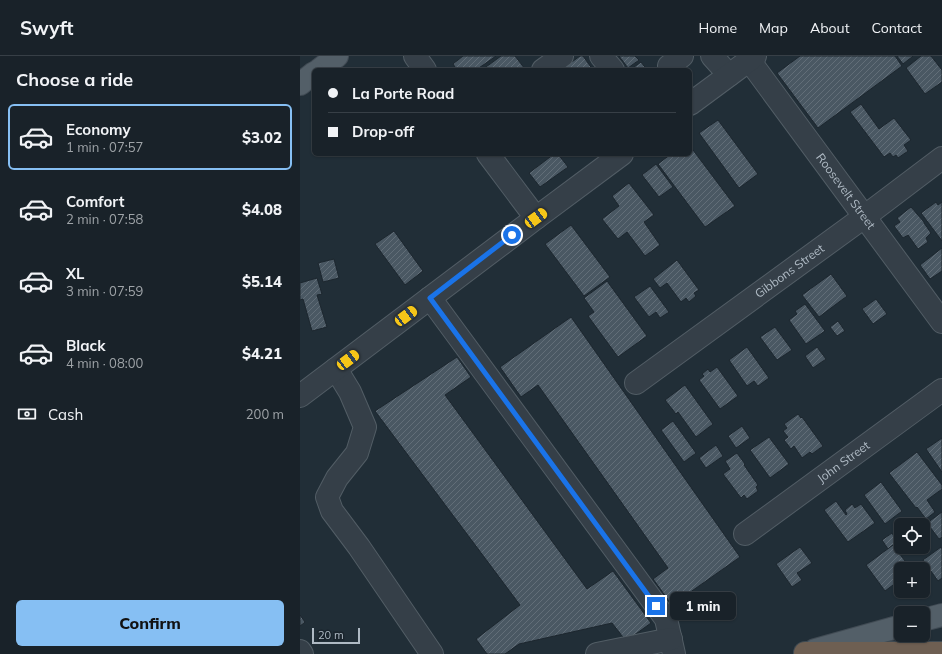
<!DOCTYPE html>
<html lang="en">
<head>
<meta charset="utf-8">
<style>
	:root { --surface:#192229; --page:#222a31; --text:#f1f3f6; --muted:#9fa4a8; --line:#373f46; --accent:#86bff3 }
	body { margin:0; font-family:Mulish,sans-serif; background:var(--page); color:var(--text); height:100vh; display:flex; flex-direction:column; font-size:15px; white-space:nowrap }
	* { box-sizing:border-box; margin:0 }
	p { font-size:13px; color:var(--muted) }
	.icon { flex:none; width:22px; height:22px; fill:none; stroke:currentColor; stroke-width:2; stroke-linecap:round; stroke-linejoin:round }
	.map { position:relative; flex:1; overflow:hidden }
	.sheet { display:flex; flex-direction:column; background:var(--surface); width:300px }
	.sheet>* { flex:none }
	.banner { position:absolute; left:12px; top:12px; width:380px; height:88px; border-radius:6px; box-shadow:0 1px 3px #0004,0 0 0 1px var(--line); display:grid; align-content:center; height:88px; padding:0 16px; background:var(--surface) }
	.controls { position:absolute; left:594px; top:462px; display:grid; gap:8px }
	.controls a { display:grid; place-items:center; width:36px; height:36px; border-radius:6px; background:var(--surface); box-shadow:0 1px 3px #0004,0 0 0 1px var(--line); font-size:20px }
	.scale { position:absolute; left:12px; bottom:10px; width:48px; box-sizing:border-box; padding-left:4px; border:2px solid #afbac4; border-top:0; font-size:11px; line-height:14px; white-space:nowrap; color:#afbac4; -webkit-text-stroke:3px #1a242c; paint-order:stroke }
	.end { position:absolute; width:18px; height:18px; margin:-9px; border:5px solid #1a73e8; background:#fff; box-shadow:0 0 0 2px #fff }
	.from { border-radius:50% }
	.bubble { position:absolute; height:28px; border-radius:6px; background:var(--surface); box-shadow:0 1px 3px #0004,0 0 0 1px var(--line); font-size:13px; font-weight:800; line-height:28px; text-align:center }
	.car { position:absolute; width:12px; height:24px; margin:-12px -6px; border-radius:5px; box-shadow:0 0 3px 1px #0007; background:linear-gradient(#f5c518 24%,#345 0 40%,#f5c518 0 76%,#345 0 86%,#f5c518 0) }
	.banner b { display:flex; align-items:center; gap:14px; height:38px; font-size:15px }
	.banner b+b { border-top:1px solid var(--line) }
	.banner i { width:10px; height:10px; background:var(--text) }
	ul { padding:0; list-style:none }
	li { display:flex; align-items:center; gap:12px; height:66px; margin:0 8px 6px; padding:0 8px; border:2px solid transparent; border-radius:6px }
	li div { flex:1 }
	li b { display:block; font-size:15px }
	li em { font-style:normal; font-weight:800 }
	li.selected { border-color:var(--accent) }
	li>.icon { width:36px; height:36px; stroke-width:1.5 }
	h2 { padding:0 16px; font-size:18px; line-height:48px }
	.pay { display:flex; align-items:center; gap:10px; height:44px; padding:0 16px; font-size:15px }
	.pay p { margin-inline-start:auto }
	.action { display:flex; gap:8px; margin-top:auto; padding:8px 16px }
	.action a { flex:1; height:46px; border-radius:6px; background:var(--accent); color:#111; font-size:16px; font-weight:800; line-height:46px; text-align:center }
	header { display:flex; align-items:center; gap:24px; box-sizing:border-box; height:56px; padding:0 20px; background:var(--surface); border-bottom:1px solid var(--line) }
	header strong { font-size:19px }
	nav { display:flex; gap:22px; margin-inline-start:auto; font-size:14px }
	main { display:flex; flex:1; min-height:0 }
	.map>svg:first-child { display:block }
	.building { fill:url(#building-hatch); stroke:#1c262e }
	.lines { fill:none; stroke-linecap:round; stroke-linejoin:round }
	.minor-casing { stroke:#525d65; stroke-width:24 }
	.major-casing { stroke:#414b54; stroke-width:24 }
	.highway-casing { stroke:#3f4a52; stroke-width:24 }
	.minor { stroke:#353f48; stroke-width:22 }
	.major { stroke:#535f68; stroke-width:22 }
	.highway { stroke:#6e5f52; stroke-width:22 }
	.route { stroke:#1a73e8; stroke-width:5 }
	.labels { text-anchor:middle; stroke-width:3; stroke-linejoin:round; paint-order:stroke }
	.street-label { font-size:12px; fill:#afbac4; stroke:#1a242c }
</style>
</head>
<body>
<header>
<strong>Swyft</strong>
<nav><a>Home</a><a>Map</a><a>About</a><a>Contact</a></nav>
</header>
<main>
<section class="sheet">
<h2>Choose a ride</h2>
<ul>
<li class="selected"><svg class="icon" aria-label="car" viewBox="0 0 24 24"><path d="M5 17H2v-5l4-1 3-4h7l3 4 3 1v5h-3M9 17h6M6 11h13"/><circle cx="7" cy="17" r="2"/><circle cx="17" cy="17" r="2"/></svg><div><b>Economy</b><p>1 min · 07:57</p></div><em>$3.02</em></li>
<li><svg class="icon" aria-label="car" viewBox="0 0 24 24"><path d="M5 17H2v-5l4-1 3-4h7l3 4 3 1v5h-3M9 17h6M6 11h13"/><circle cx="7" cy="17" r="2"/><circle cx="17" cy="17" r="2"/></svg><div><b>Comfort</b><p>2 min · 07:58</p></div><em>$4.08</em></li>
<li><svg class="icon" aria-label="car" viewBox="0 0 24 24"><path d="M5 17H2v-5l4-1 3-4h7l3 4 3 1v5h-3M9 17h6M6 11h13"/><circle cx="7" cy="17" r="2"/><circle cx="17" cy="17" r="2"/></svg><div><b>XL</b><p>3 min · 07:59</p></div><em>$5.14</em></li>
<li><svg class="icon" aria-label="car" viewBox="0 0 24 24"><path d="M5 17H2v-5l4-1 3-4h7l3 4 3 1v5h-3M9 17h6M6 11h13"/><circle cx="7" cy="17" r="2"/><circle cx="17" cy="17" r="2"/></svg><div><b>Black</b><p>4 min · 08:00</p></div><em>$4.21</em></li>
</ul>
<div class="pay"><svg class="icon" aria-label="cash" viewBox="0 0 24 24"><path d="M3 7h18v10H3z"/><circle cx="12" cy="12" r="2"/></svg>Cash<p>200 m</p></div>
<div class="action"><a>Confirm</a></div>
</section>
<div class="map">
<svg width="642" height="598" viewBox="0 0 642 598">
	<defs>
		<pattern id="building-hatch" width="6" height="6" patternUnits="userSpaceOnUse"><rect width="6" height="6" fill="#4a5863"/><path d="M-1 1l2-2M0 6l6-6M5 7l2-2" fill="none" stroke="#626e78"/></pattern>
	</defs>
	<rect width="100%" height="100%" fill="#212e37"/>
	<g class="building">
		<polygon points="163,0 196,0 176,14 157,14 153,8"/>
		<polygon points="201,0 215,0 225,13 224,14 182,14"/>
		<polygon points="280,0 283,0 293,14 261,14"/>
		<polygon points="319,0 335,0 339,4 328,12"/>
		<polygon points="500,0 595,0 602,10 518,72 477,17"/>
		<polygon points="597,0 613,0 603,8"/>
		<polygon points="621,0 631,0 642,14 642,26 625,38 606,12"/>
		<polygon points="341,6 347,14 330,14"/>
		<polygon points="561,48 579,73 594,62 611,84 604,89 608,95 598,102 596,99 593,101 590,97 584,101 550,56"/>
		<polygon points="418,64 458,118 439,132 399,77"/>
		<polygon points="390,90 435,150 405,171 358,108 371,98 390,98"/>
		<polygon points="254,98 258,98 268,111 240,131 229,117"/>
		<polygon points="356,108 373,131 359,141 342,119"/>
		<polygon points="329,127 354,159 344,166 360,189 345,200 327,176 318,183 302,163 319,150 312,140"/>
		<polygon points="636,146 638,149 642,146 642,185 621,157"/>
		<polygon points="611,151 624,166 624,167 631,177 626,182 628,186 618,193 608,179 603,182 594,170 600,166 597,162"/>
		<polygon points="271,169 310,221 284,240 245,188"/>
		<polygon points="94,175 123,215 105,229 75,188"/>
		<polygon points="642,192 642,215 630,223 620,209"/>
		<polygon points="34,203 39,222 23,226 18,207"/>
		<polygon points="377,204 399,234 394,237 396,240 389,246 386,242 381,246 367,227 360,232 353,223"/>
		<polygon points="531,218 547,240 519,261 502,239"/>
		<polygon points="17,222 22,238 17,239 27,271 12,275 3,243 0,244 0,227"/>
		<polygon points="307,225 347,280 318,301 288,260 294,256 284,242"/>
		<polygon points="350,230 369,256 360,262 356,256 349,261 334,241"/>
		<polygon points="576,243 587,258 573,268 562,253"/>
		<polygon points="505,248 525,275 506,288 489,264 497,258 495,255"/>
		<polygon points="271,261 440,501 372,549 353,523 368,512 238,329 221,341 200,311"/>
		<polygon points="538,265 545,275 537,280 530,271"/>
		<polygon points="475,271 492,294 477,304 460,281"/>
		<polygon points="447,291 469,322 458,330 454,325 447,330 429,304"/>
		<polygon points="517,291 526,303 513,312 505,300"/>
		<polygon points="157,301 171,321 145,339 287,533 313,515 351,567 326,585 312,567 219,588 205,598 187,598 176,583 220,549 75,355"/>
		<polygon points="417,311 438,340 420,353 399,324 404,320 402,318 408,313 410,316"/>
		<polygon points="385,329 413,368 396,381 378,356 376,358 365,344"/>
		<polygon points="498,358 501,362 502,361 523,390 512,398 510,396 502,402 494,390 491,393 484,384 488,381 483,375 487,372 484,368"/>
		<polygon points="373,365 396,397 384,406 361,374"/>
		<polygon points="442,370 450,382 436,392 428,380"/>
		<polygon points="469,381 489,408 470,422 450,394"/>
		<polygon points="642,382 642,416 626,393"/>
		<polygon points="416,389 423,400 406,412 399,402"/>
		<polygon points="617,396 642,429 642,433 627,444 635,456 626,463 617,451 616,452 589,417"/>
		<polygon points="437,397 445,408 444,409 458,429 456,431 458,435 447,443 444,439 441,442 423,418 430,413 425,405"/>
		<polygon points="581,426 602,455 585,468 564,439"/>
		<polygon points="536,445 546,459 547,458 545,454 552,448 555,452 561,448 575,467 548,486 524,454"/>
		<polygon points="642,456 642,481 639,483 627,467"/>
		<polygon points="592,477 597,486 588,493 582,484"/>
		<polygon points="593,489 611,513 601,513 601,523 585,535 566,509"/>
		<polygon points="500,491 512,507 497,517 502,524 492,531 476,508"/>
		<polygon points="641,491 642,493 642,522 638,525 623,504"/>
		<polygon points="0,559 5,566 0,570"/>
	</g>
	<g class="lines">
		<defs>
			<g id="minor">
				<polyline points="115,0 125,14"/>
				<polyline points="301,0 313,14"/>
				<polyline points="412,0 429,19"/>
				<path id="s1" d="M 449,4 L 642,266"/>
				<polyline points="243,14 262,0"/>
				<polyline points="372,14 369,10 382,0"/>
				<polyline points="390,48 455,0"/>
				<polyline points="188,98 236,162"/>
				<polyline points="130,242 366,563 374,598"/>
				<polyline points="36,313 50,336 65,371 57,397 37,422 27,441 32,455 59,491 132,598"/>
				<path id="s2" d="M 336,327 L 564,161 L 642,102"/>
				<polyline points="0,340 236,162 322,98"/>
				<path id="s3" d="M 445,478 L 642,334"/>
				<polyline points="0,595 2,598"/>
				<polyline points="297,598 371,583"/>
			</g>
			<g id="major">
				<polyline points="19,14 37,0"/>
				<polyline points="0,28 14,17"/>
				<polyline points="623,564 642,559"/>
				<polyline points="515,594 601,570"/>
			</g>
			<polyline id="highway" points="505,597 642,597"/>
		</defs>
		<use href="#minor" class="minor-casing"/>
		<use href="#major" class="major-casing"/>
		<use href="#highway" class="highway-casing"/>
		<use href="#minor" class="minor"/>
		<use href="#major" class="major"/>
		<use href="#highway" class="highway"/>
	</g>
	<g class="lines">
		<polyline class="route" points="212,179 130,242 356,550"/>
	</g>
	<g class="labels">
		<g class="street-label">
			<text dy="4" stroke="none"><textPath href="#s1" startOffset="163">Roosevelt Street</textPath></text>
			<text dy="4" stroke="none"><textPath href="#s2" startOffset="190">Gibbons Street</textPath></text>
			<text dy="4" stroke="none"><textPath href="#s3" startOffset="122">John Street</textPath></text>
		</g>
	</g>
</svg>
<div class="controls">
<a><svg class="icon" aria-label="locate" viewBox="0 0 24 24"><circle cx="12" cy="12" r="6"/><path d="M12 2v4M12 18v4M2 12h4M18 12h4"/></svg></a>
<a>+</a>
<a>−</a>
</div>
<div class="scale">20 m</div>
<i class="end from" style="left:212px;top:179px"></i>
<i class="end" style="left:356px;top:550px"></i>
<div class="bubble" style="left:370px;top:536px;width:66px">1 min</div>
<i class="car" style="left:236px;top:162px;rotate:54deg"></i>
<i class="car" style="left:106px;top:260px;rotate:53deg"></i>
<i class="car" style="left:48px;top:304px;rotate:53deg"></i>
<div class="banner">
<b><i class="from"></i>La Porte Road</b>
<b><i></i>Drop-off</b>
</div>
</div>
</main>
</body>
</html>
